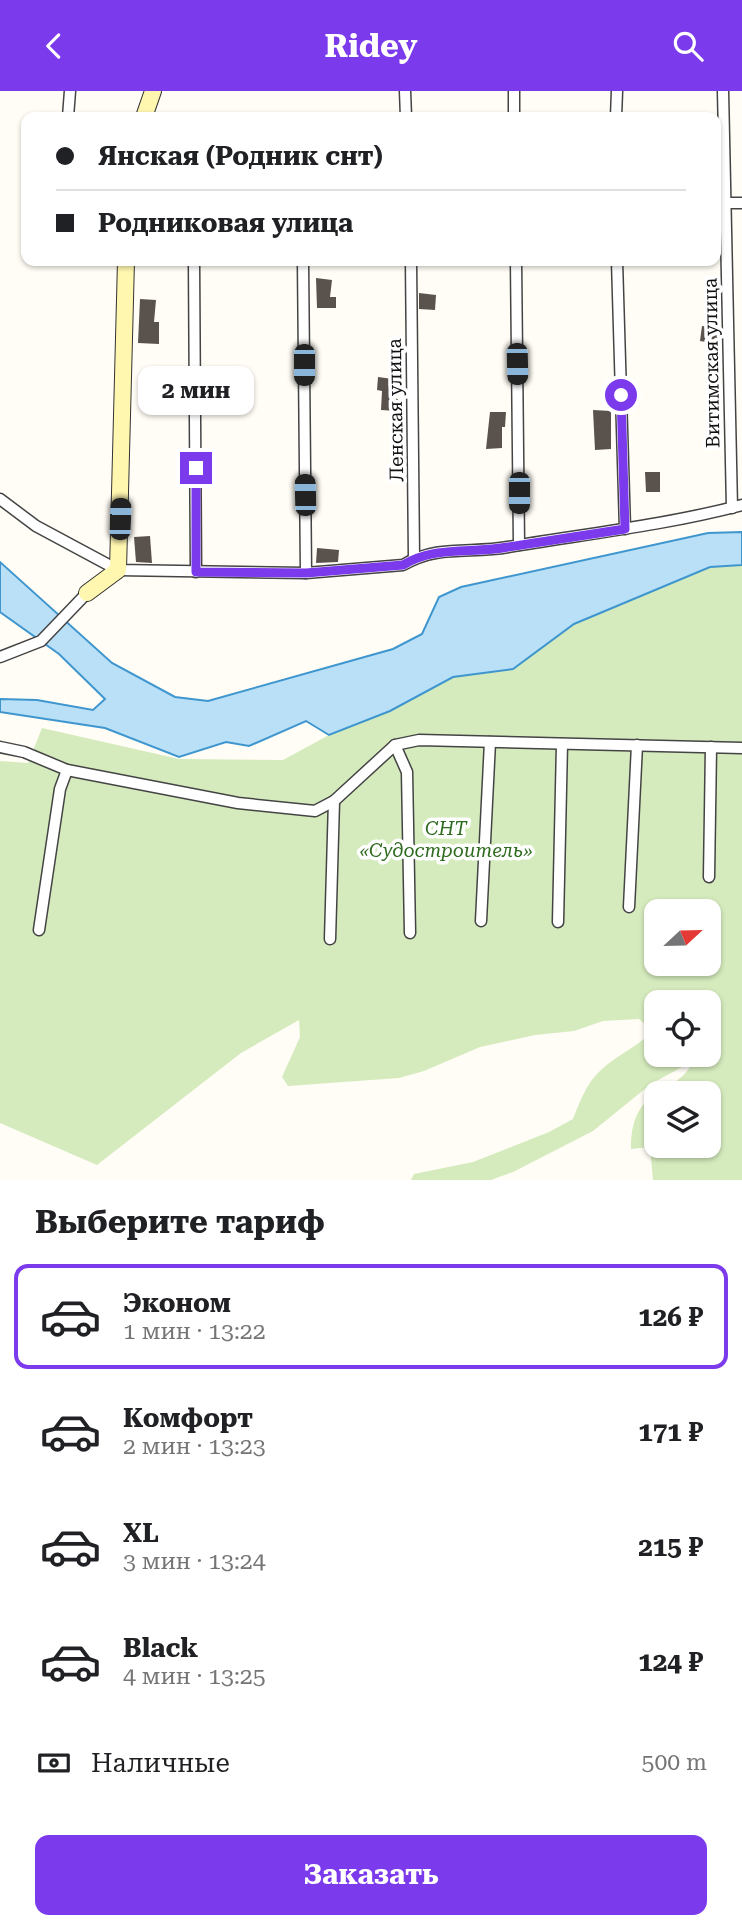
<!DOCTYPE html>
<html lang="ru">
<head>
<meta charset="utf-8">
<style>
	:root { --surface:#fff; --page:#f6f6f6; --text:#202124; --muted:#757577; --line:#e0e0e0; --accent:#7c3aed }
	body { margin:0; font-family:"Roboto Serif",serif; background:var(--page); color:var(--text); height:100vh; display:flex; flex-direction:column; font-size:26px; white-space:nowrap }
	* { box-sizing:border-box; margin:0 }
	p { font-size:23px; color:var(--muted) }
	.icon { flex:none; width:38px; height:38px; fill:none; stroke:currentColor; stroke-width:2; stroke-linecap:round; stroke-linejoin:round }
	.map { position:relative; height:1089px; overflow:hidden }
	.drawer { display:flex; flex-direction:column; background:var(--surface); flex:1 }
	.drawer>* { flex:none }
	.guide { position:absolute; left:21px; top:21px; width:700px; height:154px; border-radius:14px; box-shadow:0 2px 5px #0004; display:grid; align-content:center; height:154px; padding:0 35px; background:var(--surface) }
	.needle { width:46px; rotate:68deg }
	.tools { position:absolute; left:644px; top:808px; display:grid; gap:14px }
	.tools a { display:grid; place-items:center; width:77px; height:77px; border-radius:14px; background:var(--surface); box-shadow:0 2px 5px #0004; font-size:35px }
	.end { position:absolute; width:32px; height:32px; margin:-16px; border:9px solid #7c3aed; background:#fff; box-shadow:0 0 0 4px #fff }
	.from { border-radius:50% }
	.bubble { position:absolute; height:49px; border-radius:14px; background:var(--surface); box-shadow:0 2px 5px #0004; font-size:23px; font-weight:700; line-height:49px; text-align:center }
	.car { position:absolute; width:21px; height:42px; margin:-21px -10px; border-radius:9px; box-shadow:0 0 5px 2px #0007; background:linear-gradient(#222 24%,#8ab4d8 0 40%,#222 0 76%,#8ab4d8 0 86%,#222 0) }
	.guide b { display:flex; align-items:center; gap:24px; height:66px; font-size:26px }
	.guide b+b { border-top:2px solid var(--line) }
	.guide i { width:18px; height:18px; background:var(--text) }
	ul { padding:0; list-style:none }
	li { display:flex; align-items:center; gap:21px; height:105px; margin:0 14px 10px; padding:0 21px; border:4px solid transparent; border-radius:14px }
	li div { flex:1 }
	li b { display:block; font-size:26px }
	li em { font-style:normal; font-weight:700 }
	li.selected { border-color:var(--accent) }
	li>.icon { width:63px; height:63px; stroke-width:1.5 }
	h2 { padding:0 35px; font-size:32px; line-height:84px }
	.pay { display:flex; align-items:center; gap:18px; height:77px; padding:0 35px; font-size:26px }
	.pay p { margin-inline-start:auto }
	.action { display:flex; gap:14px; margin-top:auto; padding:14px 35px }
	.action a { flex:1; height:80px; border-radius:14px; background:var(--accent); color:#fff; font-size:28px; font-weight:700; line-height:80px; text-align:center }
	header { display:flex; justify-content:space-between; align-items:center; height:91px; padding:0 35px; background:var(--accent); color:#fff; font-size:32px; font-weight:700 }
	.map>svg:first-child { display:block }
	.green { fill:#d5ebbd; fill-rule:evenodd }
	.water { fill:#b9e0f7; stroke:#3f96cf; stroke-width:2 }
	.building { fill:#5a524d }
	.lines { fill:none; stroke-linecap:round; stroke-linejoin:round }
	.street-casing { stroke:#444; stroke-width:13 }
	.secondary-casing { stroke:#333; stroke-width:18 }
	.street { stroke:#fff; stroke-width:10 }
	.secondary { stroke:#fff6b0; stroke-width:16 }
	.route { stroke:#7c3aed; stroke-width:9 }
	.labels { text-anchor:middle; stroke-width:7; stroke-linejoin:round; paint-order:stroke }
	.street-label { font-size:19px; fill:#111; stroke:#fff }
	.park-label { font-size:19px; font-style:italic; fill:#2f6b1f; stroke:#fff }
</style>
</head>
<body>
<header><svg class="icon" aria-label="back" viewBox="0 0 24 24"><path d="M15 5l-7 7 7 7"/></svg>Ridey<svg class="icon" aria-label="search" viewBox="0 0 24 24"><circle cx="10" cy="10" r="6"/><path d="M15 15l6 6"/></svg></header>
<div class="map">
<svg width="742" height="1089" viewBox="0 0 742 1089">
	<rect width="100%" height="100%" fill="#fffdf5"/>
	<path class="green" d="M 742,474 L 742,1089 L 653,1089 L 650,1056 L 631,1058 C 631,991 677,1007 693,970 L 651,993 L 593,1040 L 513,1081 L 491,1089 L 411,1089 L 414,1083 L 473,1071 L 549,1041 L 573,1028 C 579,1013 585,996 596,984 C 611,967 636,957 653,940 L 639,928 L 603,930 L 574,940 L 535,944 L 480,956 L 424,980 L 399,987 L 288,995 L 282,986 L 300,946 L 299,929 L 241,962 L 97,1074 L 0,1032 L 0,670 L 28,672 L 42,637 L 179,668 L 283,669 L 329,644 L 390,620 L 453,586 L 513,578 L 574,533 L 710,476 ZM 656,821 L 709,821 L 709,873 L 656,873 ZM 656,912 L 709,912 L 709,964 L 656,964 ZM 656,1003 L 709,1003 L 709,1055 L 656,1055 Z"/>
	<polygon class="water" points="742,441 742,474 710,476 574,533 513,578 453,586 390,620 329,644 306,630 249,655 226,651 179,666 105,637 0,621 0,608 37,609 93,619 105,608 59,563 0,521 0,471 112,572 175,606 208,610 393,558 422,543 439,506 461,496 708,442"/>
	<g class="building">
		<polygon points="316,187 332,189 330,206 336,206 336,217 317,217"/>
		<polygon points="419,202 436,204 435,219 419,218"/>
		<polygon points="140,208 156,209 154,231 159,231 159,253 138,252"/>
		<polygon points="702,235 720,237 718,253 700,250"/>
		<polygon points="378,286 393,288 392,307 398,308 397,320 381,319 382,300 377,299"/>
		<polygon points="167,307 185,308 184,324 165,322"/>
		<polygon points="593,319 611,320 611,358 595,359"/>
		<polygon points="490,321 506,321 505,336 502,336 502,357 486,358"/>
		<polygon points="645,381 660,381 660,401 646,401"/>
		<polygon points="150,445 152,472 136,471 134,446"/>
		<polygon points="317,457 339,459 338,471 316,472"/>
	</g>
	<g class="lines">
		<defs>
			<g id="street">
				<polyline points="405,0 406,26"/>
				<polyline points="514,0 514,26"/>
				<polyline points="723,0 732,417"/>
				<polyline points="68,26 70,0"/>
				<polyline points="616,26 617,0"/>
				<polyline points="716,112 742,112"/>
				<polyline points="194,170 196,481"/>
				<polyline points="303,170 306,482"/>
				<polyline points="411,170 414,467"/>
				<polyline points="516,170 519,454"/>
				<polyline points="617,170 625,438"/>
				<path d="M 0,408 L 36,435 L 118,479 L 306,482 L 403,474 C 438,453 472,463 508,456 C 586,443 666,434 742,414"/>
				<polyline points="0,566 41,550 87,502"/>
				<polyline points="395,654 407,681 410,842"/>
				<polyline points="0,656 24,661 67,679 238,712 315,720 334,710 395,654 419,649 742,657"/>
				<polyline points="709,786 711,656"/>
				<polyline points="629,816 637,654"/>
				<polyline points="481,830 490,651"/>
				<polyline points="558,831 562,653"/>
				<polyline points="39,839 60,698 67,679"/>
				<polyline points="330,848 334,710"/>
			</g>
			<g id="secondary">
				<polyline points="144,26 153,0"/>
				<polyline points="87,502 118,479 126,170"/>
			</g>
		</defs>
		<use href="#street" class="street-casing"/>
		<use href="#secondary" class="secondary-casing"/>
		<use href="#street" class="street"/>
		<use href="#secondary" class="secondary"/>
	</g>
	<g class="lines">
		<path class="route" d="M 196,377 L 196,481 L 306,482 L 403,474 C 437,454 472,463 508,456 C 547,450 586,444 625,438 L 621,304"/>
	</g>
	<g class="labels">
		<g class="street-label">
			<text transform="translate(711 272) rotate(-91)" y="7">Витимская улица</text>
			<text transform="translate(395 319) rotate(-91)" y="7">Ленская улица</text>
		</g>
		<g class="park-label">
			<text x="446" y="744">СНТ<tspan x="446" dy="22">«Судостроитель»</tspan></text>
		</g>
	</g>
</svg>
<div class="tools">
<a><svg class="needle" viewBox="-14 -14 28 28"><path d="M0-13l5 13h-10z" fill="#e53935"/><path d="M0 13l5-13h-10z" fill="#757577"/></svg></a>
<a><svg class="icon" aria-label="locate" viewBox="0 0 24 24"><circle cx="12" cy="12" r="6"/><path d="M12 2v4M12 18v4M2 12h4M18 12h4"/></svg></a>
<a><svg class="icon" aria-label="layers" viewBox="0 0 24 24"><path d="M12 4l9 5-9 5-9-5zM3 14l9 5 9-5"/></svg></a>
</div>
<i class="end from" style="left:621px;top:304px"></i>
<i class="end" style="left:196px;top:377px"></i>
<div class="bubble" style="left:138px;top:275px;width:116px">2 мин</div>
<i class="car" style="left:517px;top:273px;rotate:179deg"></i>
<i class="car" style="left:304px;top:274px;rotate:180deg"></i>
<i class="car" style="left:519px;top:402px;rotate:180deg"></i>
<i class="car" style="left:305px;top:404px;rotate:359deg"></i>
<i class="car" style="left:120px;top:428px;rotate:2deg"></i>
<div class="guide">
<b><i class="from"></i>Янская (Родник снт)</b>
<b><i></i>Родниковая улица</b>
</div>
</div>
<section class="drawer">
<h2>Выберите тариф</h2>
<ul>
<li class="selected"><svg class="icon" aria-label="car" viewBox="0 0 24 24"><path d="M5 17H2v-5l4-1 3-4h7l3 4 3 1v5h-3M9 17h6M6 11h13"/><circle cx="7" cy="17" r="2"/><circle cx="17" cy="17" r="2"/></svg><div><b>Эконом</b><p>1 мин · 13:22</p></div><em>126 ₽</em></li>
<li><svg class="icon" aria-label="car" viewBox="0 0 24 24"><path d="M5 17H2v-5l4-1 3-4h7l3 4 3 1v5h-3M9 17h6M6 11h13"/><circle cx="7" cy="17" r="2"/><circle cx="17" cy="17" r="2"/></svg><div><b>Комфорт</b><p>2 мин · 13:23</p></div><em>171 ₽</em></li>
<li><svg class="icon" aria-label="car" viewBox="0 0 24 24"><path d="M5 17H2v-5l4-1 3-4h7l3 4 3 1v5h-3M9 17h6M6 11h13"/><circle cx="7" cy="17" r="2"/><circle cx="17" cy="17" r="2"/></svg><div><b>XL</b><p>3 мин · 13:24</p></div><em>215 ₽</em></li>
<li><svg class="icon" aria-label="car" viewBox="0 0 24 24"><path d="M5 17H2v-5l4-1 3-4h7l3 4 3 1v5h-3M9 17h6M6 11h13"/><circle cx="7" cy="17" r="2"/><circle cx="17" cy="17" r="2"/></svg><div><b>Black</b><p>4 мин · 13:25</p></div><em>124 ₽</em></li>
</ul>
<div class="pay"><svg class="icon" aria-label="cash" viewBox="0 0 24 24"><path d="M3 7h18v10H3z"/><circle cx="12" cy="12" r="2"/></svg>Наличные<p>500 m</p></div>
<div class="action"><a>Заказать</a></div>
</section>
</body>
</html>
